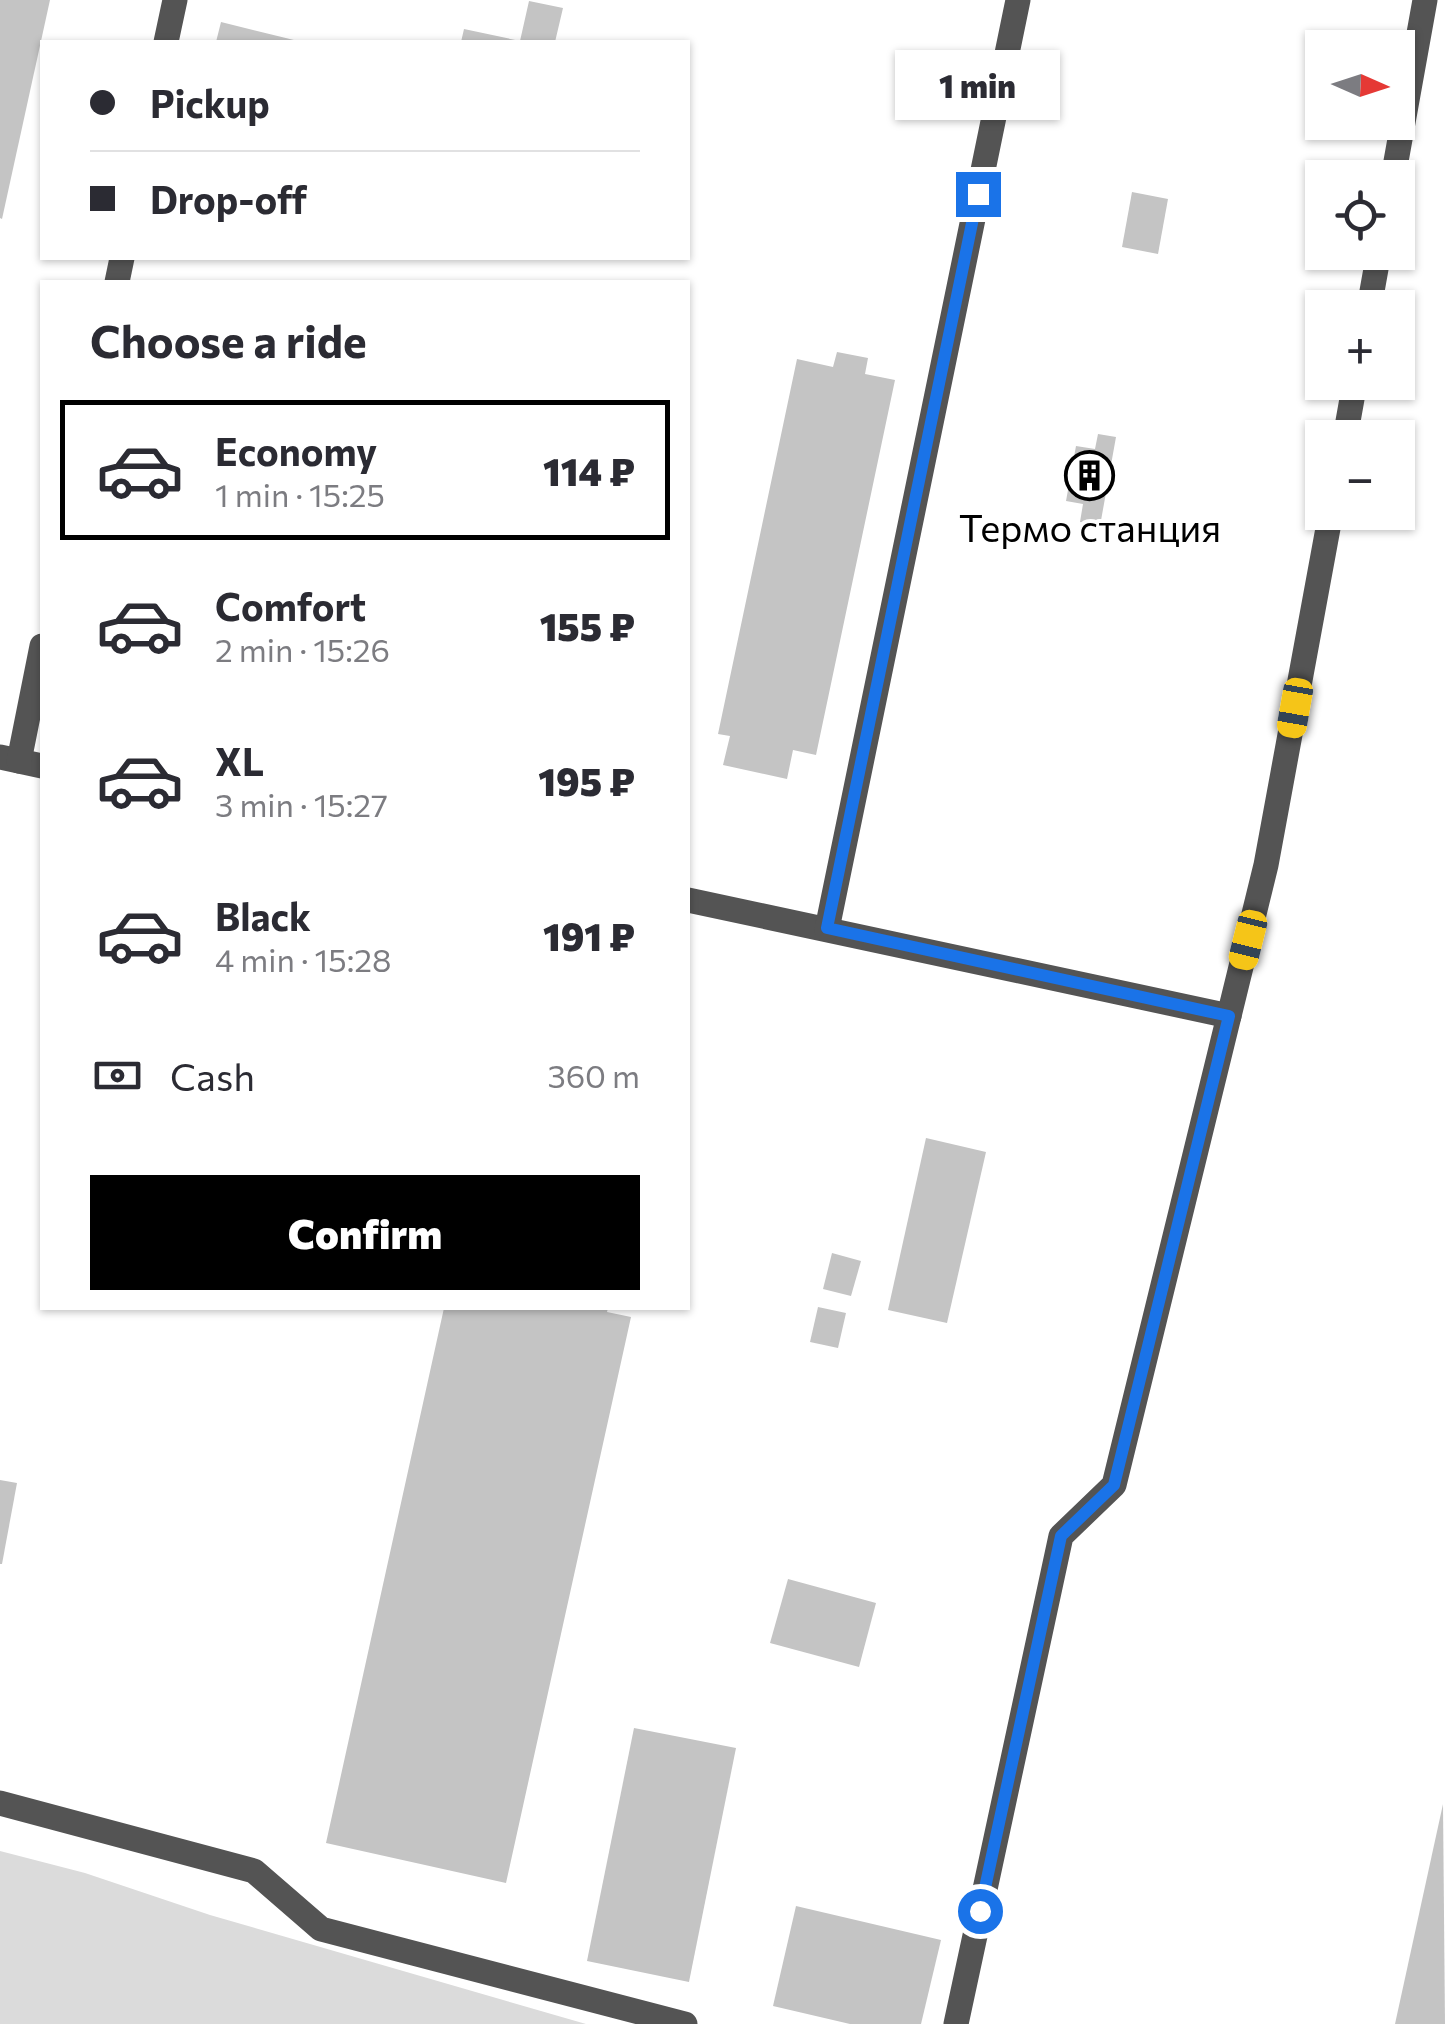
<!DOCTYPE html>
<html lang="en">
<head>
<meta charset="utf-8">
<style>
	:root { --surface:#fff; --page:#f7f7f7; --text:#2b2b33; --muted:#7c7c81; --line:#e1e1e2; --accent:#000 }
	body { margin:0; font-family:Commissioner,sans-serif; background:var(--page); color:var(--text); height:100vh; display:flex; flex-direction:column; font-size:38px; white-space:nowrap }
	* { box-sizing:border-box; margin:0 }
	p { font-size:32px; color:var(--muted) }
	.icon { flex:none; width:55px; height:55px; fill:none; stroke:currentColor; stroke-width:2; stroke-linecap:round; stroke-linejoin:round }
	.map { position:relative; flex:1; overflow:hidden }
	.panel { position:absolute; left:40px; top:280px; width:650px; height:1030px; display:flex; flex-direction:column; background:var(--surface); border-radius:0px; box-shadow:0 2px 8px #0004 }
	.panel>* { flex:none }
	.banner { position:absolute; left:40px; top:40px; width:650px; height:220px; border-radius:0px; box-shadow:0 2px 8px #0004; display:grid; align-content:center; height:220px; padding:0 50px; background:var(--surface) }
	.needle { width:65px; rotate:93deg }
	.controls { position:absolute; left:1305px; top:30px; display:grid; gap:20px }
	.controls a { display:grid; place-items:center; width:110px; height:110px; border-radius:0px; background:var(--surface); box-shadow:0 2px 8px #0004; font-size:50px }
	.end { position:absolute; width:45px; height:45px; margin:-22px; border:12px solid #1a73e8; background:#fff; box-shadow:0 0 0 5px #fff }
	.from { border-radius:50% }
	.bubble { position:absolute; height:70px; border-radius:0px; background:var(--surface); box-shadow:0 2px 8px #0004; font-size:32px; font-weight:800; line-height:70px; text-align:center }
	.car { position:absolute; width:30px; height:60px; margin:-30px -15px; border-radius:12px; box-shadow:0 0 8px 2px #0007; background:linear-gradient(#f5c518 24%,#345 0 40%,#f5c518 0 76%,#345 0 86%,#f5c518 0) }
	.banner b { display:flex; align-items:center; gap:35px; height:95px; font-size:38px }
	.banner b+b { border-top:2px solid var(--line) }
	.banner i { width:25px; height:25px; background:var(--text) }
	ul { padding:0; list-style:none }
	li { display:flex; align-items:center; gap:30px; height:140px; margin:0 20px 15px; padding:0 30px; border:5px solid transparent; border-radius:0px }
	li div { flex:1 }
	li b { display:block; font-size:38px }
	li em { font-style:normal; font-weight:800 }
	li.current { border-color:var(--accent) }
	li>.icon { width:90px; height:90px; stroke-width:1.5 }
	h2 { padding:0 50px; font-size:45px; line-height:120px }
	.pay { display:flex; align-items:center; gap:25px; height:110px; padding:0 50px; font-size:38px }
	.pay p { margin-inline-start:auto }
	.primary-button { display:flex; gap:20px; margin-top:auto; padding:20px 50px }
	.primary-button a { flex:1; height:115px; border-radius:0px; background:var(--accent); color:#fff; font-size:40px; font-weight:800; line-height:115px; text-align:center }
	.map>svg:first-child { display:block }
	.green { fill:#dbdbdb }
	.building { fill:#c4c4c4 }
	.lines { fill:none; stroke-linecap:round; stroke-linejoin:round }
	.minor { stroke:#545454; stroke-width:25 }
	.route { stroke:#1a73e8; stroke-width:12 }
	.labels { text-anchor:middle; stroke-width:8; stroke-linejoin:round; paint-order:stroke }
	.poi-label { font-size:38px; fill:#000; stroke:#fff }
</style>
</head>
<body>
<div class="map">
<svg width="1445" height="2024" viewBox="0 0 1445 2024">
	<rect width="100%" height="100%" fill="#fff"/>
	<polygon class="green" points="0,1851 85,1873 210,1915 586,2024 0,2024"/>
	<g class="building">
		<polygon points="0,0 50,0 2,219 0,218"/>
		<polygon points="529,1 563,8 555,42 461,42 464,29 520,41"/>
		<polygon points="221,22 298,41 298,42 216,42"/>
		<polygon points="1132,192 1168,199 1158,254 1122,247"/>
		<polygon points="837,352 868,358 865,374 895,380 816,755 793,750 787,779 723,765 730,736 718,734 797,359 833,367"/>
		<polygon points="1098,434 1116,437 1100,526 1080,522 1083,504 1066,501 1076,446 1095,449"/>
		<polygon points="926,1138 986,1152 947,1323 888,1310"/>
		<polygon points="832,1253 861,1261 851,1296 823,1289"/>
		<polygon points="818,1307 846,1313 838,1348 810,1342"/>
		<polygon points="444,1308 608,1308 607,1312 631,1317 506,1883 326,1843"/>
		<polygon points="0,1480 17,1483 2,1564 0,1564"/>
		<polygon points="788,1579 876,1603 859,1667 770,1643"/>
		<polygon points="634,1728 736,1748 689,1982 587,1961"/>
		<polygon points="1443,1804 1445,2024 1395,2024"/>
		<polygon points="796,1906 941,1940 921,2024 850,2024 773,2006"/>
	</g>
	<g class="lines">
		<g class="minor">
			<polyline points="166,42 175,0"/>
			<polyline points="1393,178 1425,0"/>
			<polyline points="117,282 122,258"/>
			<polyline points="1369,308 1379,252"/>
			<polyline points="1345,438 1355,382"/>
			<polyline points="0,757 42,766"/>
			<polyline points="19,761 42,646"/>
			<polyline points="688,900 1229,1016"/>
			<polyline points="827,929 1018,0"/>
			<polyline points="0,1803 254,1871 321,1929 685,2024"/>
			<polyline points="956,2024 1061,1536 1114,1485 1266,865 1331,512"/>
		</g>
	</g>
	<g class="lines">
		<polyline class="route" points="978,194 827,928 1229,1016 1114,1485 1061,1536 980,1911"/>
	</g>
	<defs>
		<symbol id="building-ring" viewBox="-11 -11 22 22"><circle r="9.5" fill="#fff" stroke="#000" stroke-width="1.5"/><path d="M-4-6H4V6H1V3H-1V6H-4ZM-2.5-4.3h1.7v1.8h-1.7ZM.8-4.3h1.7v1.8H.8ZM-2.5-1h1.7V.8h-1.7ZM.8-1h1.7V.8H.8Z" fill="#000"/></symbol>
	</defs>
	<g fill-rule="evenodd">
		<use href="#building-ring" x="1062" y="448" width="55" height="55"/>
	</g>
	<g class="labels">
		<g class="poi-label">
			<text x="1090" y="542">Термо станция</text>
		</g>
	</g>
</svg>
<div class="controls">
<a><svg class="needle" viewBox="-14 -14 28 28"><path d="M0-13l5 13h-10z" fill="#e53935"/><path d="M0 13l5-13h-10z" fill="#7c7c81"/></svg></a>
<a><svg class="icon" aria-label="locate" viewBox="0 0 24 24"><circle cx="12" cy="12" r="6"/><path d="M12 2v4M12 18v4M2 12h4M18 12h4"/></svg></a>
<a>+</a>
<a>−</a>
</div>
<i class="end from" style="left:980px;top:1911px"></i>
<i class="end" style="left:978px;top:194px"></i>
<div class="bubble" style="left:895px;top:50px;width:165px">1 min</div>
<i class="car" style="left:1295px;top:708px;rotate:190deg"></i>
<i class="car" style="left:1248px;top:940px;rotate:194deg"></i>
<div class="banner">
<b><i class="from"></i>Pickup</b>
<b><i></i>Drop-off</b>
</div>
<section class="panel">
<h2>Choose a ride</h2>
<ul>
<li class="current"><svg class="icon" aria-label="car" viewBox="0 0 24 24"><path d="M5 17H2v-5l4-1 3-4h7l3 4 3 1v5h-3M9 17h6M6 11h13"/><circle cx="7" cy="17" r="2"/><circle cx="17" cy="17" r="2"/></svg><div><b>Economy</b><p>1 min · 15:25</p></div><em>114 ₽</em></li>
<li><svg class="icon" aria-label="car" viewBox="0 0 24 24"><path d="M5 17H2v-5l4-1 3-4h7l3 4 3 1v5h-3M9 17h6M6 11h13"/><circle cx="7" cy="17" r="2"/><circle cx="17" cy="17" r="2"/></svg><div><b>Comfort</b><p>2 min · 15:26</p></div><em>155 ₽</em></li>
<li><svg class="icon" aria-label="car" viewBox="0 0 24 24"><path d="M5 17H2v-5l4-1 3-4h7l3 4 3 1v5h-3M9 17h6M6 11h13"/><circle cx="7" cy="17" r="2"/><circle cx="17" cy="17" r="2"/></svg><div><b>XL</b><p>3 min · 15:27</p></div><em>195 ₽</em></li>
<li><svg class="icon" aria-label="car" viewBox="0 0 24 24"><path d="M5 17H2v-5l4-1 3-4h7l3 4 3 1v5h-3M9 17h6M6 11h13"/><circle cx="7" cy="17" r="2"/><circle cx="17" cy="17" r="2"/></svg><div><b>Black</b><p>4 min · 15:28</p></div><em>191 ₽</em></li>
</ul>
<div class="pay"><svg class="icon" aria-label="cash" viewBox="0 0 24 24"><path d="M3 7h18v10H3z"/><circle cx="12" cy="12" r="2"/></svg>Cash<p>360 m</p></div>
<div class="primary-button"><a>Confirm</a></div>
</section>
</div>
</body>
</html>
